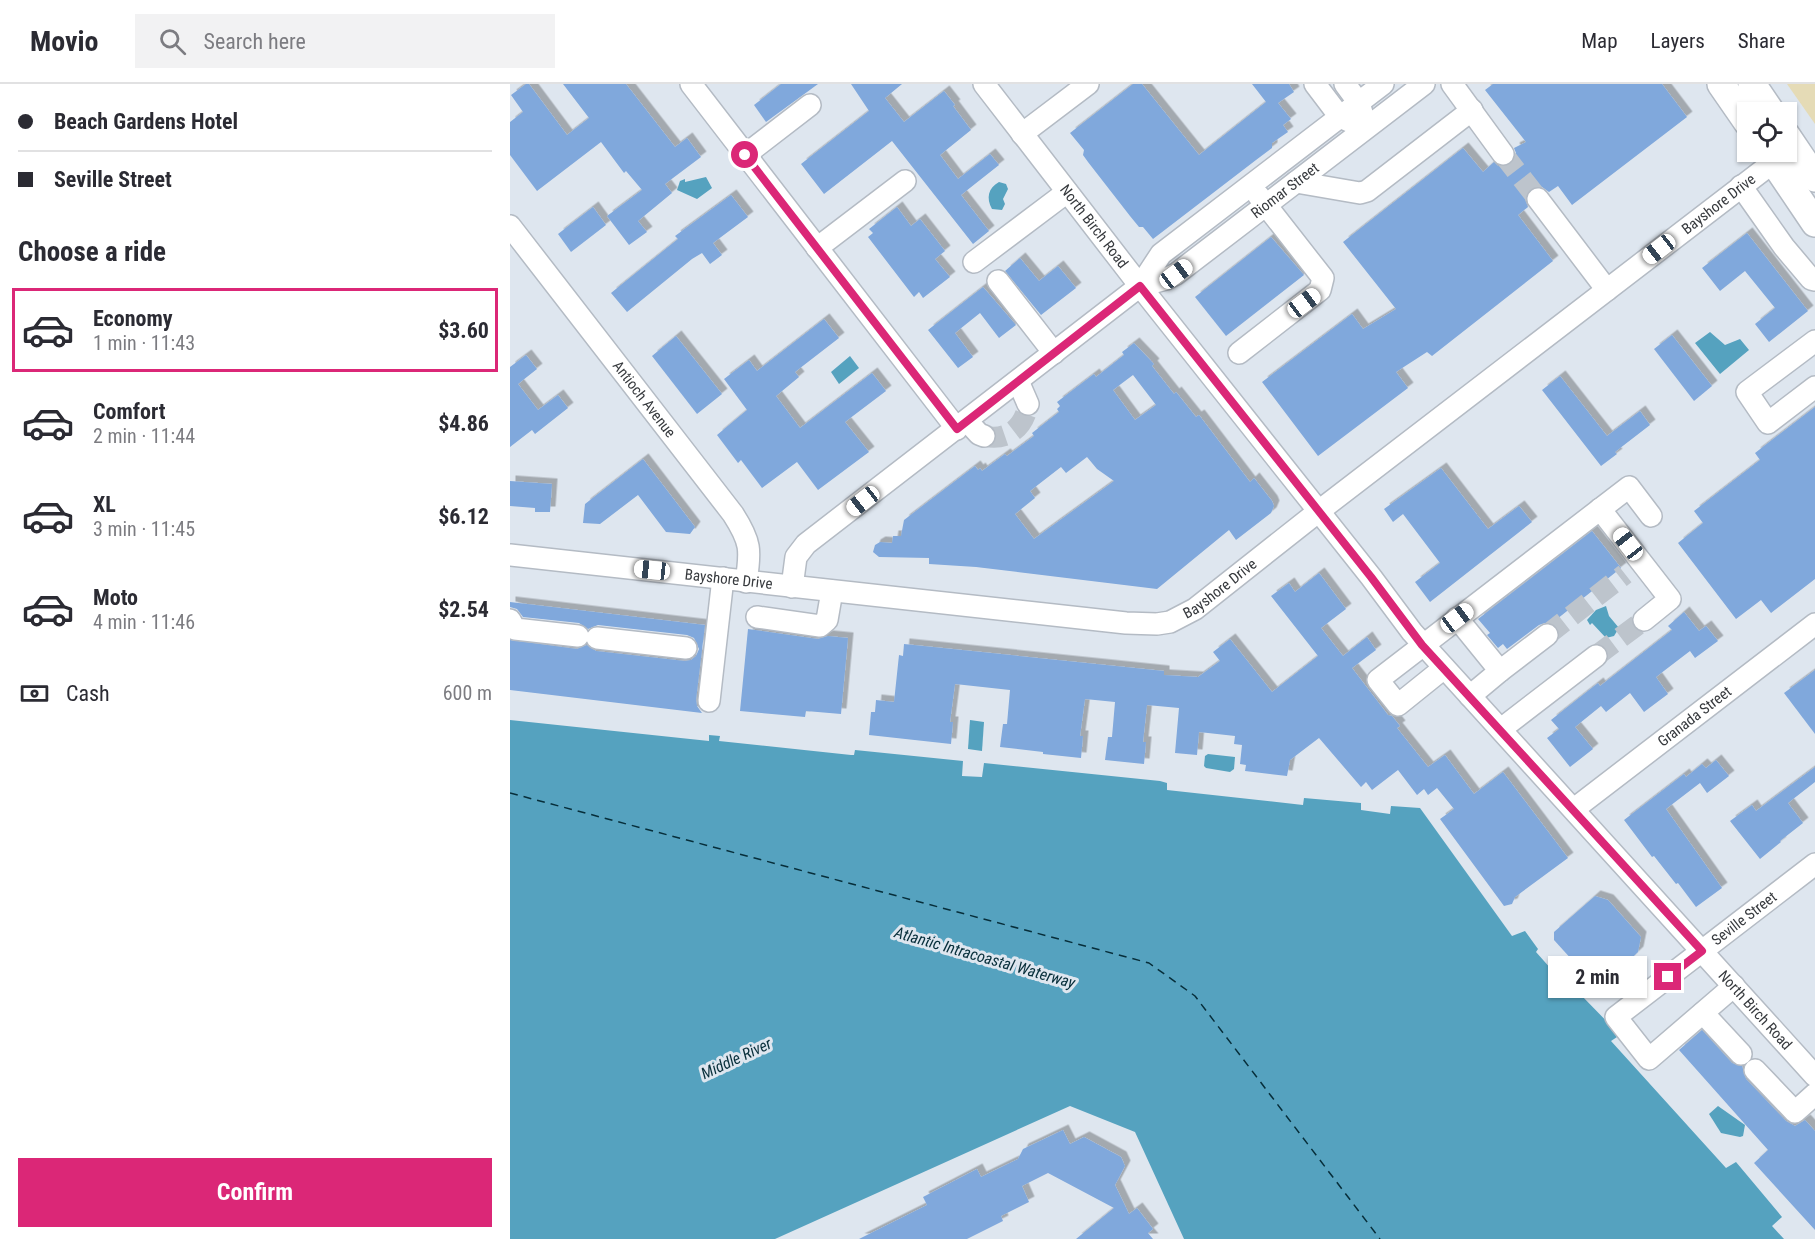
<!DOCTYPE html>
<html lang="en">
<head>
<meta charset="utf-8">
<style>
	:root { --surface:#fff; --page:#f2f2f3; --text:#2b2b33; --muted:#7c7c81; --line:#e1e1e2; --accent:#db2777 }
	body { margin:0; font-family:"Roboto Condensed",sans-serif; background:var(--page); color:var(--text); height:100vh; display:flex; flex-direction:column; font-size:22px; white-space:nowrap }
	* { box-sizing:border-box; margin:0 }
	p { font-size:20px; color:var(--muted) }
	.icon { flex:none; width:33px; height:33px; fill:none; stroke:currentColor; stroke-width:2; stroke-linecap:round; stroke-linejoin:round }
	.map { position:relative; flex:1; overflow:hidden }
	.panel { display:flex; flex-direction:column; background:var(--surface); width:510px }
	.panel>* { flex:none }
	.hud { display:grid; align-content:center; height:132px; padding:0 18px; background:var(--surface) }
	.buttons { position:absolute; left:1227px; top:18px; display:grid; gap:12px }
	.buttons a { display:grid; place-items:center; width:60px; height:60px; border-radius:0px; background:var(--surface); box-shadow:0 2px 4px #0004; font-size:30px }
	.end { position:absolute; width:27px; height:27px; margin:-14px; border:8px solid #db2777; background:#fff; box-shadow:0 0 0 3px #fff }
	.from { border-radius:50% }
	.bubble { position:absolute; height:42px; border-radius:0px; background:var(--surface); box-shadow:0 2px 4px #0004; font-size:20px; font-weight:700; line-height:42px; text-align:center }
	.car { position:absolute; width:18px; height:36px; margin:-18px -9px; border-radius:8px; box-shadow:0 0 4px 2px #0007; background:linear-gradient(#fff 24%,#345 0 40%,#fff 0 76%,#345 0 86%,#fff 0) }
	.hud b { display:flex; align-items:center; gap:21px; height:57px; font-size:22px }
	.hud b+b { border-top:2px solid var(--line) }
	.hud i { width:15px; height:15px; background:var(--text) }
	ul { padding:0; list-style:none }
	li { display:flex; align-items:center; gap:18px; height:84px; margin:0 12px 9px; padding:0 6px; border:3px solid transparent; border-radius:0px }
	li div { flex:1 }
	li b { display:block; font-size:22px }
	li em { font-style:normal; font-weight:700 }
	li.active { border-color:var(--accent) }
	li>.icon { width:54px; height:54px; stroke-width:1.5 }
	h2 { padding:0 18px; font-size:27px; line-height:72px }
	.pay { display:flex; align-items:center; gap:15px; height:66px; padding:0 18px; font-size:22px }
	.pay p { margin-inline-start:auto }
	.button { display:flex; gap:12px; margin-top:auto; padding:12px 18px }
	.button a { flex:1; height:69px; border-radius:0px; background:var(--accent); color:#fff; font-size:24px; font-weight:700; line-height:69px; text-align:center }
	header { display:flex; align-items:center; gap:36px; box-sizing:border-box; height:84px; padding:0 30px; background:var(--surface); border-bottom:2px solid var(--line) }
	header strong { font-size:28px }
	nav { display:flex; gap:33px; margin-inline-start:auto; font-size:21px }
	.search { width:420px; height:54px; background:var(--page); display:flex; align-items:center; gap:15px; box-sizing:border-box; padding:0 21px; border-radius:0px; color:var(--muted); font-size:22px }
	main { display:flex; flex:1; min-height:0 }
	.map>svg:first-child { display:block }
	.sand { fill:#e5dbb6 }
	.water { fill:#55a2bf }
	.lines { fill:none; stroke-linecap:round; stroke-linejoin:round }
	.ferry { stroke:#072e3a; stroke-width:1.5; stroke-dasharray:8 6; stroke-linecap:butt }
	.building { fill:#80a8dc; fill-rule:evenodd; filter:url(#shadow) }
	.minor-tunnel { stroke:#bdc4cc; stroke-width:21; stroke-dasharray:21 10; stroke-linecap:butt }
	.minor-casing { stroke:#b4bbc4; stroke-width:24 }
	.major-casing { stroke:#b4bbc4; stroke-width:30 }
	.minor { stroke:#fff; stroke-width:21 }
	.major { stroke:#fff; stroke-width:27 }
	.route { stroke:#db2777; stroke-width:8 }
	.labels { text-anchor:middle; stroke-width:6; stroke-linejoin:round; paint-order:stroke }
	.street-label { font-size:15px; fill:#373a3e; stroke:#dee6ef }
	.water-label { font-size:16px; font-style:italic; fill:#072e3a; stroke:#dee6ef }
</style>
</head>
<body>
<header>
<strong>Movio</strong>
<div class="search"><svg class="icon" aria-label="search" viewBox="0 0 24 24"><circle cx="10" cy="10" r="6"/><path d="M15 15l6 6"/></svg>Search here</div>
<nav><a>Map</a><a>Layers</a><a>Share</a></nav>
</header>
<main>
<section class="panel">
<div class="hud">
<b><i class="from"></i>Beach Gardens Hotel</b>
<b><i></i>Seville Street</b>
</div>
<h2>Choose a ride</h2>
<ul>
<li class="active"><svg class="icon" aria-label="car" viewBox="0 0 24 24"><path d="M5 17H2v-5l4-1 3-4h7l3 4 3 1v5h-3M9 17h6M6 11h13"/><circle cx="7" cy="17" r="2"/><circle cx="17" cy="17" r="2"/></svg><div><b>Economy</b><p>1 min · 11:43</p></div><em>$3.60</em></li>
<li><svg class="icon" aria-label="car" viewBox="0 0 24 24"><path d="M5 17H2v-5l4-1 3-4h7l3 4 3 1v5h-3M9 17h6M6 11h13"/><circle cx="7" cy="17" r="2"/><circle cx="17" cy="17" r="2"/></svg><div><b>Comfort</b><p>2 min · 11:44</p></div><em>$4.86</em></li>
<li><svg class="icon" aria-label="car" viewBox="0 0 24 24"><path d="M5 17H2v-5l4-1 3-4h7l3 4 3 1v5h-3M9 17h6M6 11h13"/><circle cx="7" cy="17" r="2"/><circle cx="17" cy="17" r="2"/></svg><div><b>XL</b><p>3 min · 11:45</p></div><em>$6.12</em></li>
<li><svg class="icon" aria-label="car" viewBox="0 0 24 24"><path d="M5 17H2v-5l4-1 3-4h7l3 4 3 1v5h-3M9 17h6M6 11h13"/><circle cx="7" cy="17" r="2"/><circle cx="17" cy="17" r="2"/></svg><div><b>Moto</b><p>4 min · 11:46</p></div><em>$2.54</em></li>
</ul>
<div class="pay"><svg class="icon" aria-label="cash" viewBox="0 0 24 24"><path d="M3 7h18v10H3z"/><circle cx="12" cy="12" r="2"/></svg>Cash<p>600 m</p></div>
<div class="button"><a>Confirm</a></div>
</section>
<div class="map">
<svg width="1305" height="1155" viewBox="0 0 1305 1155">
	<defs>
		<filter id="shadow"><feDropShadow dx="5.5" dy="-5.5" stdDeviation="0" flood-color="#0004"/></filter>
	</defs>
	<rect width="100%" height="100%" fill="#dee6ef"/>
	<polygon class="sand" points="1277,0 1305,0 1305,40"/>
	<g class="water">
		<polygon points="196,93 202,104 187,115 167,106 170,97 175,95 175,98"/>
		<path d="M 489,98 L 496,100 L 498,105 L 493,115 L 495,120 L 492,126 L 482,125 C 476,114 478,104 489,98 Z"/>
		<polygon points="1200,248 1215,261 1230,255 1239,266 1210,290 1185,259"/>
		<polygon points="340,272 349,284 329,300 321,288"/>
		<polygon points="1096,522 1099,532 1109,544 1104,552 1096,554 1082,539 1080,541 1077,536 1086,526"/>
		<polygon points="0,636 199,657 199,651 210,652 209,657 341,671 344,671 345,666 453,677 452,692 472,693 474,679 650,697 657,699 657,706 793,721 794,714 851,719 851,726 880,730 881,722 910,724 1002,852 1015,847 1028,865 1026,868 1066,913 1070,910 1110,951 1101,957 1216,1084 1226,1078 1272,1133 1262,1142 1274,1155 674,1155 625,1048 560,1022 265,1155 0,1155"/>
		<polygon points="460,636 474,638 472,667 458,665"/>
		<polygon points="698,670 725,673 724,685 720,688 696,684 694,682 695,672"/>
		<polygon points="1208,1022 1235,1041 1233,1052 1230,1053 1211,1049 1199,1030"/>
	</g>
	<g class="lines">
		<polyline class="ferry" points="0,709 639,879 685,912 870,1155"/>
	</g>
	<g class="building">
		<polygon points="16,0 19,0 57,51 79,34 53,0 116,0 165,63 177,54 191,73 155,100 162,109 128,137 137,148 119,161 97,132 132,106 116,87 114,89 91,58 27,107 0,71 0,38 13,28 1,11"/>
		<polygon points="271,0 308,0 256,38 244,21"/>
		<polygon points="341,0 392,0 375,14 394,38 434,7 445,21 443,22 461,46 430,71 448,95 480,70 489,81 451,111 479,147 463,160 382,57 314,110 291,80 359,27"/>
		<polygon points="623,0 632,0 689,71 756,18 742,0 779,0 784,8 768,19 781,35 773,41 778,48 762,59 762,64 746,76 643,155 633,143 629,143 620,132 578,78 573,71 574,66 560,49"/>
		<polygon points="983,0 1152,0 1177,33 1062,121 1048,102 1039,108 1032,103 1026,102 1020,105 1015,116 1018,123 1008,131 1043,177 922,272 917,268 886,288 898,304 808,372 752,298 842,230 853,245 886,225 833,158 953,64 973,88 984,78 988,82 995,83 1004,76 1006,69 1004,64 1016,58 975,6"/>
		<polygon points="221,111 238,133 203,159 212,171 200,180 192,169 182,175 117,228 101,209 168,155 165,152"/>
		<polygon points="83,123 96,141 61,168 48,150"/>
		<polygon points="387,123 401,142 410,135 435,167 425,175 440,193 413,214 409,208 404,213 358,153 363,149 359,145"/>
		<polygon points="1237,149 1298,227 1259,258 1245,240 1265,224 1235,187 1210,207 1192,184"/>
		<polygon points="761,153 794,191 716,252 685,213"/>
		<polygon points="510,174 529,197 548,182 566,204 531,231 495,187"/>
		<polygon points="473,203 506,241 489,254 470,229 445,249 463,273 448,284 418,246"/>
		<polygon points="314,235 329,254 285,288 289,293 266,312 290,344 362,289 376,307 335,338 359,368 308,406 287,378 252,404 231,376 228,379 207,351 237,326 214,295 239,276 247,287"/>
		<polygon points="1162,251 1202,302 1184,317 1144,265"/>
		<polygon points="166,252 212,310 187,330 142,272"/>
		<path d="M 624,259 L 644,280 L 642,282 L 664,310 L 666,308 L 686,333 L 689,331 L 740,398 L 744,394 L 762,417 L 764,422 L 761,429 L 726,456 L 719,446 L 647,505 L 466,483 L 419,480 L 419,474 L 369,473 L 363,468 L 365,461 L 370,458 L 382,459 L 383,452 L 391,452 L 394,436 L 465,382 L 468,386 L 470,384 L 472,387 L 495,370 L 497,372 L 524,352 L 522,349 L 549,328 L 547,325 L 550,322 L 547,318 L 584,290 L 586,293 L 614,271 L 612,268 ZM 623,291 L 646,321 L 625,336 L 603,306 ZM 577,373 L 587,385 L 604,397 L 524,455 L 505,430 L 525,414 L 520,407 L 551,383 L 556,389 Z"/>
		<polygon points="16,271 27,285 8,300 28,326 48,311 58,324 25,350 22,346 0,363 0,283"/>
		<polygon points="1050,292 1097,352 1130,327 1140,341 1105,368 1107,370 1091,382 1032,306"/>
		<polygon points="1305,323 1305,495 1261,529 1251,516 1226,535 1168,459 1193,439 1184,427 1250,376 1245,369"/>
		<polygon points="133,375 185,443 180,450 156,448 128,411 90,440 73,439 75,420"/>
		<polygon points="931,384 978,445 1009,422 1022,438 920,518 905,498 930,479 893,430 883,438 874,425"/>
		<polygon points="0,397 42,400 40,428 25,428 25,424 0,422"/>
		<polygon points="1082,447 1111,484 1042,539 1035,539 1029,541 997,565 993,560 988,564 977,551 980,549 968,535"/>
		<polygon points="809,489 836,525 811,544 833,572 857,553 866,566 842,584 878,631 882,632 890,642 887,644 918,683 935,671 964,710 993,688 1058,774 1005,813 1002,820 994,822 930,735 944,725 927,704 918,711 914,705 907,711 888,686 862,706 856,698 851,703 809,654 780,676 777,692 735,687 736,681 730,680 732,661 724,660 725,652 689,648 687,671 665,669 669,624 637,621 633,658 636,658 634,680 595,676 598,653 602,653 605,618 575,615 570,652 573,652 571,674 533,670 533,668 490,663 493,640 497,640 500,606 445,600 440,638 443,638 441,660 359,651 361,628 365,628 366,616 384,618 389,571 393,572 394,560 654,587 654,591 688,593 710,577 703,568 720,555 762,608 808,572 761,512 779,499 785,508"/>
		<polygon points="0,518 195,541 186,616 187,622 192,629 0,606 0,556 67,565 77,561 86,567 175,577 181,576 186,572 189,565 184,554 177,551 88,541 78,545 69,539 13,533 7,525 0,523"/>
		<polygon points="1174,528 1189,547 1196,542 1208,557 1185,574 1180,567 1146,593 1158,610 1134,628 1120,609 1096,628 1091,622 1065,643 1083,665 1060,683 1037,654 1049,645 1041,636 1088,599 1090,602 1162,546 1158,542"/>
		<polygon points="238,545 308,555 318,552 338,554 331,630 296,627 295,633 230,627"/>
		<polygon points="1305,586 1305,650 1274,609"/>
		<polygon points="1206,676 1219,692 1197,709 1190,699 1156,725 1212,804 1186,823 1168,799 1166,800 1144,772 1142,773 1114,736 1174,690 1176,693 1192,680 1196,684"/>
		<polygon points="1305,683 1305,698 1278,719 1293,739 1270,757 1271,758 1250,775 1220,737 1242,721 1246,727"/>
		<polygon points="1085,812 1098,816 1131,853 1128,868 1096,899 1082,898 1044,856 1044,848"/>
		<polygon points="1192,946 1222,979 1232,982 1236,995 1276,1037 1285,1042 1295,1036 1305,1047 1305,1146 1244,1079 1258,1066 1169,966"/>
		<polygon points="553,1046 560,1060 574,1053 611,1073 615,1082 605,1101 619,1130 627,1124 643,1145 638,1149 643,1155 566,1155 604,1124 538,1089 512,1102 519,1118 491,1132 493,1137 457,1155 349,1155 417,1121 413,1113 467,1085 471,1093 508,1075 513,1065"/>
	</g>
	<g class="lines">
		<g class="minor-tunnel">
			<polyline points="993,70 1028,115"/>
			<path d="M 474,352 C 498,358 515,342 518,320"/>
			<polyline points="1037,551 1115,490"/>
			<polyline points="1086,572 1134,536"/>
		</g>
		<defs>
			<g id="minor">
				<polyline points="181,0 447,345"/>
				<path id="s1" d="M 474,0 L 630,202 L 861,493 L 902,548 L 1305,992"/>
				<polyline points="805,0 830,33 841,38"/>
				<polyline points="835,0 849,19 853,32"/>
				<polyline points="942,0 993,70"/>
				<polyline points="512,50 578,0"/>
				<polyline points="235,71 300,21"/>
				<polyline points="786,98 850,109 857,107 962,26"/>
				<polyline points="1231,102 1274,163 1301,195 1305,196"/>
				<polyline points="1028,115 1097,206"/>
				<path id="s2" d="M 0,142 L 223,430 C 241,458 241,466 236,498"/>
				<polyline points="307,164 395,97"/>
				<polyline points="464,178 557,108"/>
				<polyline points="488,197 544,269"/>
				<polyline points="630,202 651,170 873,0"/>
				<polyline points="1305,257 1237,308 1258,339 1305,303"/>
				<polyline points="729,269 810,206 813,194 748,111"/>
				<polyline points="508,297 518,320"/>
				<polyline points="457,337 469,350 474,352"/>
				<polyline points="1090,425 1160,515 1134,536"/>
				<path id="s3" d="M 0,471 L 616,539 L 647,540 L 660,538 L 685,525 L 809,427 L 1274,70"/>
				<path id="s4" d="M 282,503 L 286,473 L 296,460 L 630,202 L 656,195 L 666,190 L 914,0"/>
				<polyline points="247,533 310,542 317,536 322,507"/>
				<polyline points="947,534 990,587 960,612"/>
				<polyline points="0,536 5,545 68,552"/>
				<polyline points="87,554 176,564"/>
				<polyline points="934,584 888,621 868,596 1119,403 1141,432"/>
				<polyline points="990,587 1037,551"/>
				<polyline points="199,617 213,494"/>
				<polyline points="991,645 1086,572"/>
				<path id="s5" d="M 1064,725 L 1305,540"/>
				<path id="s6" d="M 1224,902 L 1139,975 L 1106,933 L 1305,780"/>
				<polyline points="1193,929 1231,970"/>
				<polyline points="1245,986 1285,1028 1305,1010"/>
			</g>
			<g id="major">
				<polyline points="1211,0 1238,39"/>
				<polyline points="1242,0 1261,28"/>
				<polyline points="1276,51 1305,94"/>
				<polyline points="1257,68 1305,139"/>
			</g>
		</defs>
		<use href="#minor" class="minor-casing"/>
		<use href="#major" class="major-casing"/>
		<use href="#minor" class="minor"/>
		<use href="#major" class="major"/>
	</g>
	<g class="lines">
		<polyline class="route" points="235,71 447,345 630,202 861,493 912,561 1192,867 1158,893"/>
	</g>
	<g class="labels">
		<g class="street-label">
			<text dy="5" stroke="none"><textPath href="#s4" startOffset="644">Riomar Street</textPath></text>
			<text dy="5" stroke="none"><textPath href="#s3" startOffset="1354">Bayshore Drive</textPath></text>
			<text dy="5" stroke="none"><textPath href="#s1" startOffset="180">North Birch Road</textPath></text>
			<text dy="5" stroke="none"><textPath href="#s2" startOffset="219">Antioch Avenue</textPath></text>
			<text dy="5" stroke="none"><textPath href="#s3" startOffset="220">Bayshore Drive</textPath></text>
			<text dy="5" stroke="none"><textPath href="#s3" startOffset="724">Bayshore Drive</textPath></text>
			<text dy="5" stroke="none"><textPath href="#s5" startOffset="152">Granada Street</textPath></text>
			<text dy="5" stroke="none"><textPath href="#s6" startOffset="327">Seville Street</textPath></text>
			<text dy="5" stroke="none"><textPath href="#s1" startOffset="1206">North Birch Road</textPath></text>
		</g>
		<g class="water-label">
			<text transform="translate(475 873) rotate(16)" y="6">Atlantic Intracoastal Waterway</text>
			<text transform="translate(226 974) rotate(-25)" y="6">Middle River</text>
		</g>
	</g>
</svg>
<div class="buttons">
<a><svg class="icon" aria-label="locate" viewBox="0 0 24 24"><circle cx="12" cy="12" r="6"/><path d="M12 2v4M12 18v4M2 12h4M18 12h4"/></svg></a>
</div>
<i class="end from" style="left:235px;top:71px"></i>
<i class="end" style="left:1158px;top:893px"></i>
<div class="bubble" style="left:1038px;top:872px;width:99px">2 min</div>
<i class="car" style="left:1149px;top:165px;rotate:232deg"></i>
<i class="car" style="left:666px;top:190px;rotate:53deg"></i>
<i class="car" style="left:794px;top:219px;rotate:53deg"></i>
<i class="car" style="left:353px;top:417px;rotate:232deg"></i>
<i class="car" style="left:1118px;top:460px;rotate:322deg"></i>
<i class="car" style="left:142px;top:486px;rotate:276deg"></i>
<i class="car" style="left:947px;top:534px;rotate:53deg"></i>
</div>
</main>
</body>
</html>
